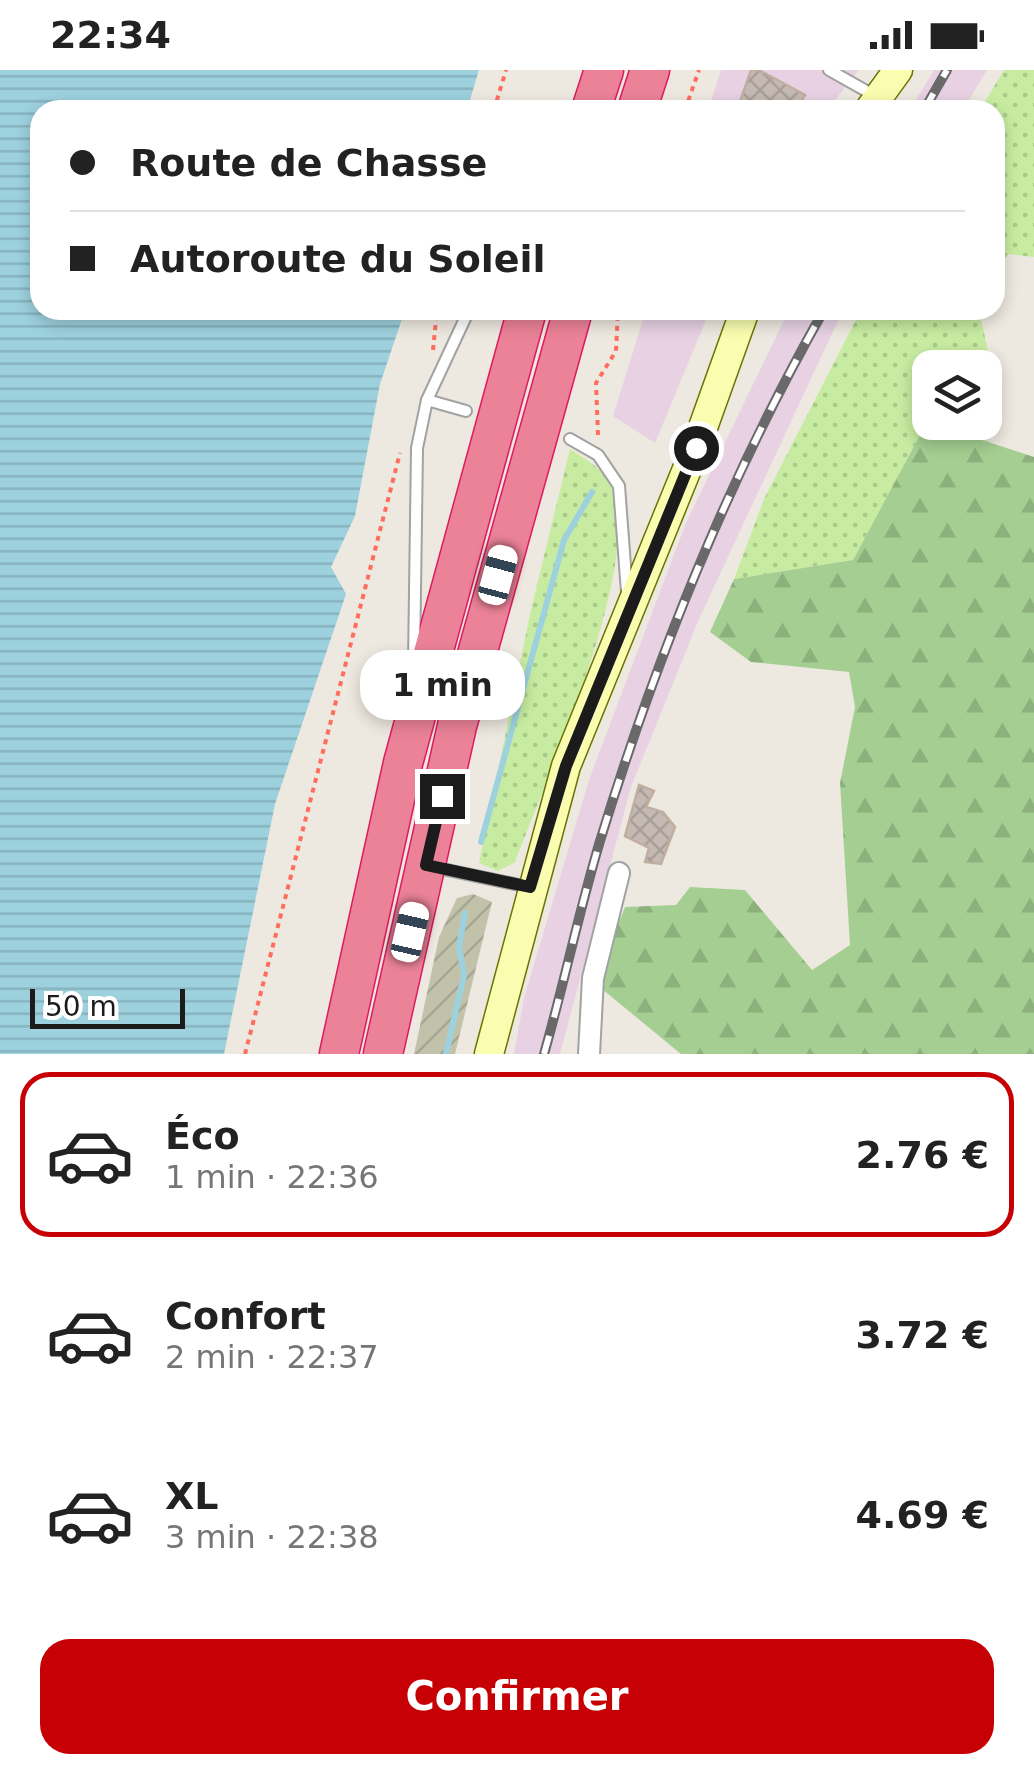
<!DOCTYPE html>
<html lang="fr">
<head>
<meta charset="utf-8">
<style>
	:root { --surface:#fff; --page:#f6f6f6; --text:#222; --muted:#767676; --line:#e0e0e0; --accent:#c60004 }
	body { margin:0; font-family:"DejaVu Sans",sans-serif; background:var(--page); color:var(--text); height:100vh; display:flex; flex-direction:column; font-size:38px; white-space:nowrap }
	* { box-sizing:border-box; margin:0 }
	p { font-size:32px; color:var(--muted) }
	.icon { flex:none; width:55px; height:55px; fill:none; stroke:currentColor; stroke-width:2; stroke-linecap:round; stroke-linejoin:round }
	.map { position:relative; height:984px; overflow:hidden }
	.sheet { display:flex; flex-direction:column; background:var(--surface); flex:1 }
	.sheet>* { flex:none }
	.guide { position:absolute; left:30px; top:30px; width:975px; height:220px; border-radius:30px; box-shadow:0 5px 15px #0003; display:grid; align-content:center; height:220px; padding:0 40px; background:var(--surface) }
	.controls { position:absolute; left:912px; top:280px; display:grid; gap:20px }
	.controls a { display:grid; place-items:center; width:90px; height:90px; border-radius:20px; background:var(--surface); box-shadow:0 5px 15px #0003; font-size:50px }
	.scale { position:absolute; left:30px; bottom:25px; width:155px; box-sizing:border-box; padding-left:10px; border:5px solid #1b1b1b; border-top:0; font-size:28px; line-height:35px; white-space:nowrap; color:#1b1b1b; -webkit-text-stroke:8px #fff; paint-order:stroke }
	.end { position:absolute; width:45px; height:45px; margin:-22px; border:12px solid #1b1b1b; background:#fff; box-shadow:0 0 0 5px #fff }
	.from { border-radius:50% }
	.bubble { position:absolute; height:70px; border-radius:30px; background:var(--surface); box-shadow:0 5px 15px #0003; font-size:32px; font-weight:600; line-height:70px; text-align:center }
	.car { position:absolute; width:30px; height:60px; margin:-30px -15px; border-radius:12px; box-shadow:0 0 8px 2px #0007; background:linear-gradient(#fff 24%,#345 0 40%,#fff 0 76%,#345 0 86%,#fff 0) }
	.guide b { display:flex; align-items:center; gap:35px; height:95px; font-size:38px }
	.guide b+b { border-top:2px solid var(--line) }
	.guide i { width:25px; height:25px; background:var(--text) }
	ul { padding:18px 0 0; list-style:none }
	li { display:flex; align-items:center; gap:30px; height:165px; margin:0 20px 15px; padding:0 20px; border:5px solid transparent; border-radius:30px }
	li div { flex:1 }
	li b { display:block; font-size:38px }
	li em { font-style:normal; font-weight:600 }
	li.current { border-color:var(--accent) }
	li>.icon { width:90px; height:90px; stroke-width:1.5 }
	.cta { display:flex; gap:20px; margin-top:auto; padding:20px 40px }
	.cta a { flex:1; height:115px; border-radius:30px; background:var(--accent); color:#fff; font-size:40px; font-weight:600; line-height:115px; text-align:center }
	.status { display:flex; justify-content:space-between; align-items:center; height:70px; padding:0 50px; background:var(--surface); direction:ltr }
	.status svg { height:28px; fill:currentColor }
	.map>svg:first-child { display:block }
	.industrial { fill:#e7d1e3 }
	.construction { fill:url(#construction-furrows) }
	.grass { fill:url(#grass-dots) }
	.forest { fill:url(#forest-firs) }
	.water { fill:url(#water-rules) }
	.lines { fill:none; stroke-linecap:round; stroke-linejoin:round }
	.stream { stroke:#9dd1de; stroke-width:6 }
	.building { fill:url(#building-cross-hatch); stroke:#c0aea1; stroke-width:2.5 }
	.lane-casing { stroke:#a2a2a2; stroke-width:14 }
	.street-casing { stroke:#a2a2a2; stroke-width:24 }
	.secondary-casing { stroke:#6a7400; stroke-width:31 }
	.highway-casing { stroke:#de1a61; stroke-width:41 }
	.path { stroke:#ff6d5f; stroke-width:4; stroke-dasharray:5 5; stroke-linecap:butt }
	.lane { stroke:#fff; stroke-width:10 }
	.street { stroke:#fff; stroke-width:20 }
	.secondary { stroke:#fafdaf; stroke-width:28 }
	.highway { stroke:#eb8297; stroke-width:38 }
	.rail-casing { stroke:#696969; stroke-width:10 }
	.rail { stroke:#fff; stroke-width:6; stroke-dasharray:19; stroke-linecap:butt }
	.route { stroke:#1b1b1b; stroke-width:12 }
</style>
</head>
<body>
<div class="status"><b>22:34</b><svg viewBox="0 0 49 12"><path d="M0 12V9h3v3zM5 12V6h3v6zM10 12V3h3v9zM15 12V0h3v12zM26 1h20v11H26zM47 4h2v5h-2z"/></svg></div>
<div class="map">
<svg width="1034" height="984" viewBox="0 0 1034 984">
	<defs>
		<pattern id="construction-furrows" width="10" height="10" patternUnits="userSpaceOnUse" patternTransform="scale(2.5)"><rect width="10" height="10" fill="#c2c2ab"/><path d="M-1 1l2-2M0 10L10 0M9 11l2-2" fill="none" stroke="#a6a693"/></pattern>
		<pattern id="grass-dots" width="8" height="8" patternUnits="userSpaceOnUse" patternTransform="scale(2.5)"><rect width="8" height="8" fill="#c7eca1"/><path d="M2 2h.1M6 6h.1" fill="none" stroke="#aaca8a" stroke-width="1.8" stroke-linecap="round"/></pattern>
		<pattern id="forest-firs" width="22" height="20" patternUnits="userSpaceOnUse" patternTransform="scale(2.5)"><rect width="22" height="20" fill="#a5cf92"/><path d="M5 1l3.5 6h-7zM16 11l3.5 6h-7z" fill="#8db17d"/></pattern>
		<pattern id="water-rules" width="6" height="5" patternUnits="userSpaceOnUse" patternTransform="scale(2.5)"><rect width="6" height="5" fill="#9dd1de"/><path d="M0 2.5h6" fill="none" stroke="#87b3be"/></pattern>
		<pattern id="building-cross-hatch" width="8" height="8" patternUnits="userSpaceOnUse" patternTransform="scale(2.5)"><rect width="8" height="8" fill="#c5bab3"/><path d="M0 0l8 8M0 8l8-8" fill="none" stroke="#a99f99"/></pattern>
	</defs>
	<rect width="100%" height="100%" fill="#eee9e0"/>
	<g class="industrial">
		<polygon points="721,0 859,0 827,40 708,40"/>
		<polygon points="934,0 987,0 963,40 910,40"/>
		<polygon points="646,240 710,240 655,373 613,346"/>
		<polygon points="789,240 843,240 699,549 631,717 560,984 514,984 524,928 589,710 686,453"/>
	</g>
	<polygon class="construction" points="473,824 492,832 455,984 414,984 439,867 457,828"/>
	<g class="grass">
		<polygon points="1004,0 1034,0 1034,187 1008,184 995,204 995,40 980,40"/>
		<polygon points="861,240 979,240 988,281 982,297 930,298 930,352 976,353 989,372 927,352 853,490 734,509 764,429"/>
		<path d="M 570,379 C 588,391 605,399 613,420 C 642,499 545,711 515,792 L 498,801 L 479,793 L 530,544 Z"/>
	</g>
	<polygon class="forest" points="927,352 1034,387 1034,984 681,984 602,919 605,887 625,837 676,835 690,817 745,820 812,900 850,875 840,713 855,637 849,602 751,592 710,562 734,509 853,490"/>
	<polygon class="water" points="0,0 479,0 467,40 40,40 40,240 405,240 380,314 355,446 331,497 346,524 275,734 224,984 0,984"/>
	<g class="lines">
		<g class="stream">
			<polyline points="481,772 564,470 592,422"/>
			<polyline points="446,984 464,905 459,877 465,843"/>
		</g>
	</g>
	<g class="building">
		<polygon points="751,0 759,0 805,25 796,40 737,40"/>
		<polygon points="639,715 654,721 646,737 663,742 675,757 661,794 645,792 649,778 625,766"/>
	</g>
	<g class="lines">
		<defs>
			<g id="lane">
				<polyline points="829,0 877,27"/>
				<polyline points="427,330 466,341"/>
				<polyline points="570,369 598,385 619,416 627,522"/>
				<polyline points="414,593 417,378 427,330 469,240"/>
				<polyline points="433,797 529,817"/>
			</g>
			<polyline id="street" points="589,984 593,908 619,803"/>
			<g id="secondary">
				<polyline points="869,40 898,0"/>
				<polyline points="489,984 566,696 696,377 745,240"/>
			</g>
			<g id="highway">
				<polyline points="591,40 604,0"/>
				<polyline points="637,40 650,0"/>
				<polyline points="339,984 403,693 527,240"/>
				<polyline points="383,984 457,656 573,240"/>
			</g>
		</defs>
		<use href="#lane" class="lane-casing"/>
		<use href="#street" class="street-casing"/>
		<use href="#secondary" class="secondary-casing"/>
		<use href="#highway" class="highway-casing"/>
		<g class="path">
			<polyline points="494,40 506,0"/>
			<polyline points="685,40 699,0"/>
			<polyline points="433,280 437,240"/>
			<polyline points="598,365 596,313 616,281 618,240"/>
			<polyline points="245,984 400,383"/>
		</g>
		<use href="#lane" class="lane"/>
		<use href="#street" class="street"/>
		<use href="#secondary" class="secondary"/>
		<use href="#highway" class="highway"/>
		<defs>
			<g id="rail">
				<polyline points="924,40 947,0"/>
				<path d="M 544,984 C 564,914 579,841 600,771 C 656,588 729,407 824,240"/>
			</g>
		</defs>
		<use href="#rail" class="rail-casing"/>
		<use href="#rail" class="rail"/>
	</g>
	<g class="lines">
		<polyline class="route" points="442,726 426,795 530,817 566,696 696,378"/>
	</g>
</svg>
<div class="controls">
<a><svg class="icon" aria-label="layers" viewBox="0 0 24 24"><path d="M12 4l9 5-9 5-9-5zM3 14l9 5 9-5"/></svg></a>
</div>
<div class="scale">50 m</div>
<i class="end from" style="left:696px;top:378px"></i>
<i class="end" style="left:442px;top:726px"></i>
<div class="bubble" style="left:360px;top:580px;width:165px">1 min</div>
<i class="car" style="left:498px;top:505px;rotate:15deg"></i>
<i class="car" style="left:410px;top:862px;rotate:13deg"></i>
<div class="guide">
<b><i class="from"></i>Route de Chasse</b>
<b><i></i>Autoroute du Soleil</b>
</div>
</div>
<section class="sheet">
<ul>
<li class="current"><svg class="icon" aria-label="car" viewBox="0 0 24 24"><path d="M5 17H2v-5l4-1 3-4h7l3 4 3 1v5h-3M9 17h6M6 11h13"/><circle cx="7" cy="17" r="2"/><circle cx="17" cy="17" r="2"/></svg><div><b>Éco</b><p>1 min · 22:36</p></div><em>2.76 €</em></li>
<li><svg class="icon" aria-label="car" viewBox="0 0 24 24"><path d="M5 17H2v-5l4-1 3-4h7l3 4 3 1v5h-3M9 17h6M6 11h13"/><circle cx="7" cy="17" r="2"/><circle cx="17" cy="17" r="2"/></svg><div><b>Confort</b><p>2 min · 22:37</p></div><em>3.72 €</em></li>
<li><svg class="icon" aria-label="car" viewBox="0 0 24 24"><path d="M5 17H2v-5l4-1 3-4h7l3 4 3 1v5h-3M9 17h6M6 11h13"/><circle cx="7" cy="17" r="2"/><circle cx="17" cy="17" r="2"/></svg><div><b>XL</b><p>3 min · 22:38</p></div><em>4.69 €</em></li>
</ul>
<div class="cta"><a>Confirmer</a></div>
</section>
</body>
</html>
